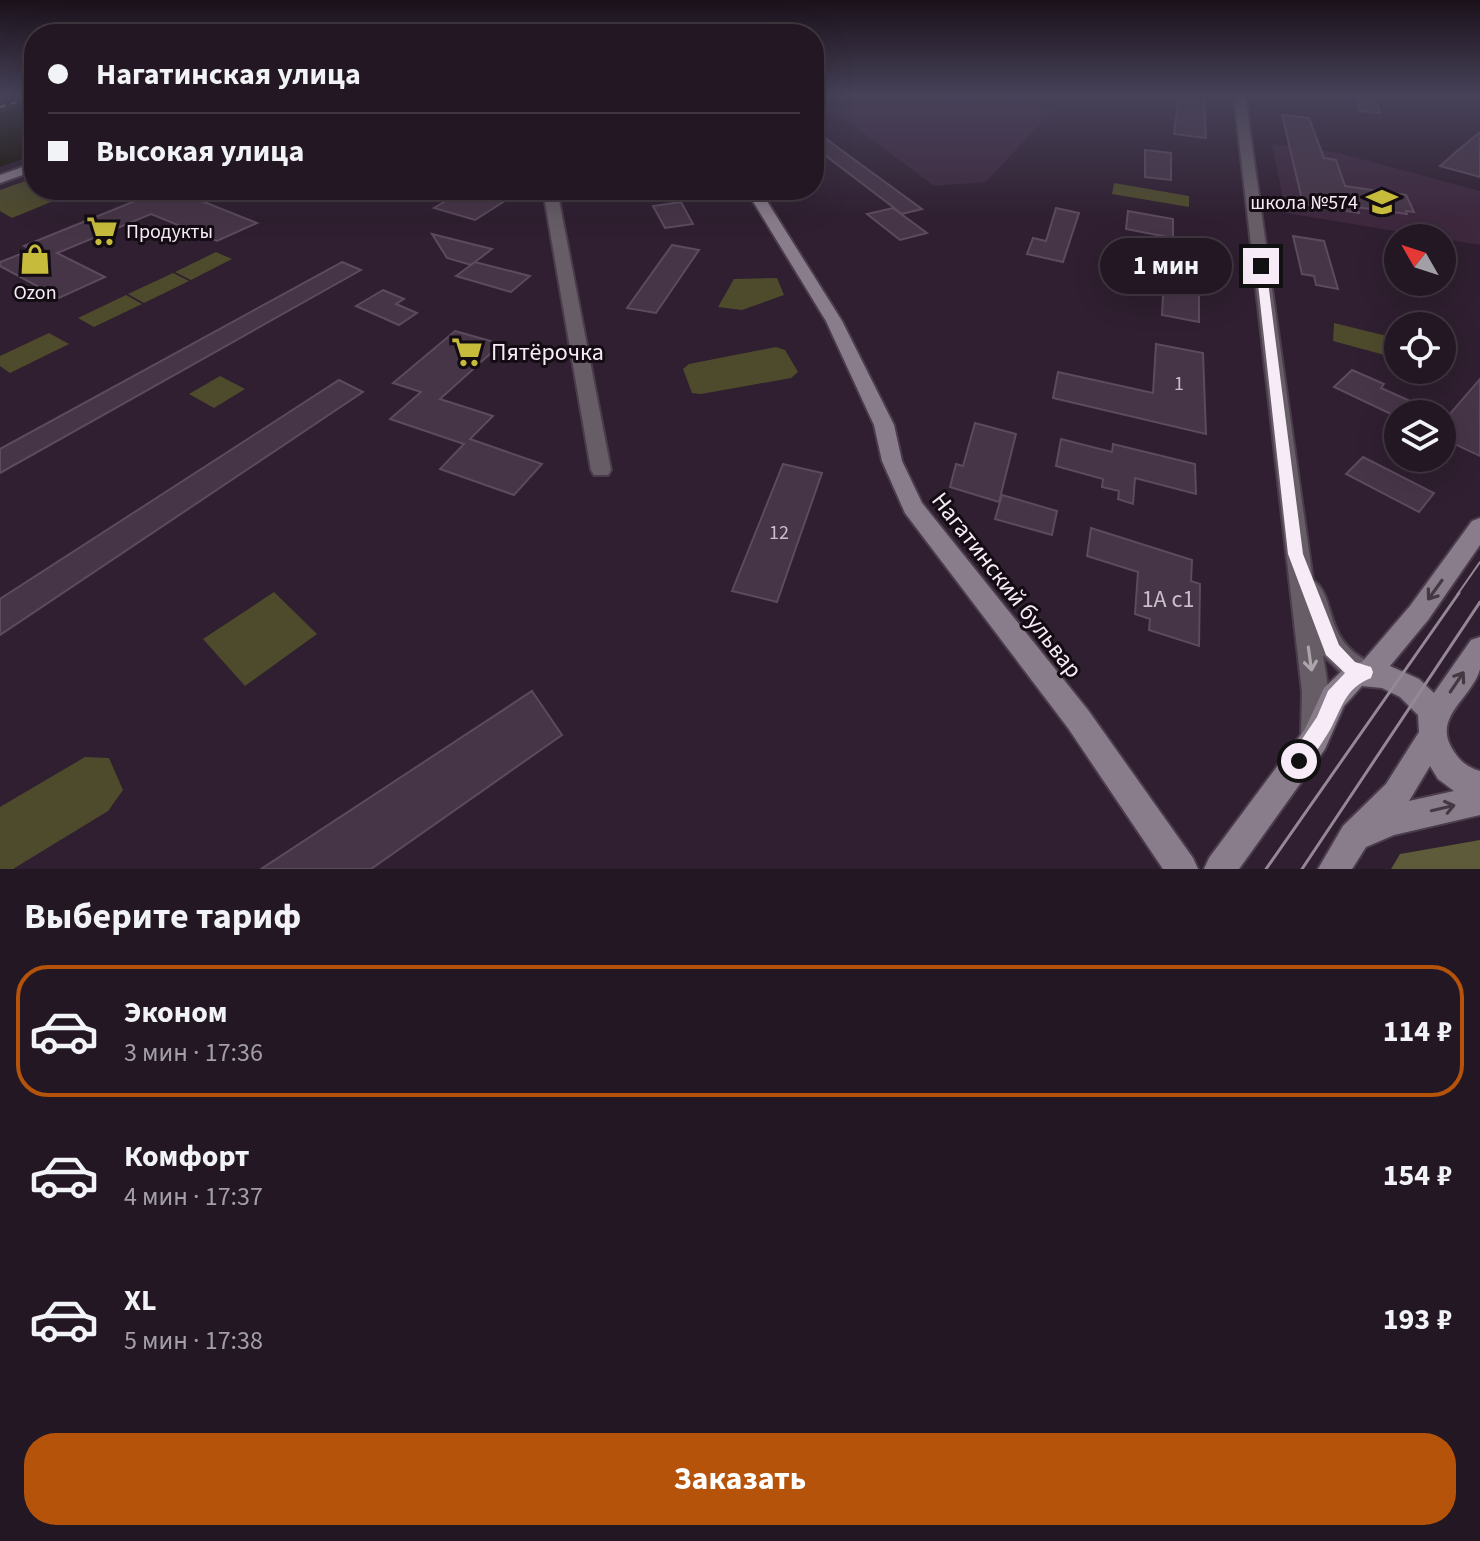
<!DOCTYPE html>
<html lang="ru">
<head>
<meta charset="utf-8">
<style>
	:root { --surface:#231724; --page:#2b202c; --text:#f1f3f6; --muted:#a39fa6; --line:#403641; --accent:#b45309 }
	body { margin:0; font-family:"Source Sans 3",sans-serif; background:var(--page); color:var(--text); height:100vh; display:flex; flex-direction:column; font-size:30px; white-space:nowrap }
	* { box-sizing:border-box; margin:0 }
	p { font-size:26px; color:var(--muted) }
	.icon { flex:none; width:44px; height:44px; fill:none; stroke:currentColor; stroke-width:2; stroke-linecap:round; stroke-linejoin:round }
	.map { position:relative; height:869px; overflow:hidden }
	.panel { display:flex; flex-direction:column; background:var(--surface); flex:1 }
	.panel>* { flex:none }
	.banner { position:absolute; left:24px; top:24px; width:800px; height:176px; border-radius:32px; box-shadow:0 8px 32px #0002,0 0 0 2px var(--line); display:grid; align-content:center; height:176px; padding:0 24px; background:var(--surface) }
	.needle { width:52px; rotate:309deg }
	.fabs { position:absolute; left:1384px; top:224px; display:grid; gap:16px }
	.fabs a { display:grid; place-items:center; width:72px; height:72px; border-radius:50%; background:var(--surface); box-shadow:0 8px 32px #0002,0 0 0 2px var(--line); font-size:40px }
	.end { position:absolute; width:36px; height:36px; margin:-18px; border:10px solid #f6ebf6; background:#111; box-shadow:0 0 0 4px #111 }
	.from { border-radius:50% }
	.bubble { position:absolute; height:56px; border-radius:28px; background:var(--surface); box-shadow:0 8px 32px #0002,0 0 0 2px var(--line); font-size:26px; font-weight:700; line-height:56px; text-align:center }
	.banner b { display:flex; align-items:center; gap:28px; height:76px; font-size:30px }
	.banner b+b { border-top:2px solid var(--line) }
	.banner i { width:20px; height:20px; background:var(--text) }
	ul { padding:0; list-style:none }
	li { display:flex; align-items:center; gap:24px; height:132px; margin:0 16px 12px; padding:0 8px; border:4px solid transparent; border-radius:32px }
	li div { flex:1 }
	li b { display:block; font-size:30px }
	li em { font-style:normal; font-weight:700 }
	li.selected { border-color:var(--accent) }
	li>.icon { width:72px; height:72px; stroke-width:1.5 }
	h2 { padding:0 24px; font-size:36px; line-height:96px }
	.button { display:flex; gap:16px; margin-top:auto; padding:16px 24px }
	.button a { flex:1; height:92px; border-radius:32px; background:var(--accent); color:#fff; font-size:32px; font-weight:700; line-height:92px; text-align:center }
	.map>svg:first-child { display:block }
	.built { fill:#3d283e }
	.green { fill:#4e4b2c }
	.forest { fill:#5d5b39 }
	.water { fill:#161300 }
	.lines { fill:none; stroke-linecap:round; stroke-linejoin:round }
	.ferry { stroke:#ccc78a; stroke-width:2; stroke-dasharray:6 5; stroke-linecap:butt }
	.building { fill:#463547; stroke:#5c4a5d; stroke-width:2 }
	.street-casing { stroke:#4b3c4c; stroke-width:4 }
	.secondary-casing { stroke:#4b3c4c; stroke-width:4 }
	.street { fill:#665d66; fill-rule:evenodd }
	.secondary { fill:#8a7d8b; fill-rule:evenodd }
	.tram-far1 { stroke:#958895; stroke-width:2 }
	.tram { stroke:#958895; stroke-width:3 }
	.oneway { stroke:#433943 }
	.oneway2 { stroke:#aea4ae }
	.route { fill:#f6ebf6 }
	.labels { text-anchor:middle; stroke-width:6; stroke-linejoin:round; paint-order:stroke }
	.far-poi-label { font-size:20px; fill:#f6ebf6; stroke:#130c13; text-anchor:end }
	.number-label { font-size:20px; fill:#cabeca }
	.poi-label { font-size:24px; fill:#f6ebf6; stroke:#130c13; text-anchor:start }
	.street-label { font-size:24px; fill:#f6ebf6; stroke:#130c13 }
	.near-number-label { font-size:24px; fill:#cabeca }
</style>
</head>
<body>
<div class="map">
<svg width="1480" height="869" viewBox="0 0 1480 869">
	<rect width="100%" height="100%" fill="#2f1f30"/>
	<g class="built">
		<polygon points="866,96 938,96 965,104 980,96 1000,96 1052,111 986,182 934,186 834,111"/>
		<polygon points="1272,144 1339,153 1480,191 1480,245 1286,213"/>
	</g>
	<g class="green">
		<polygon points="34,178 34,190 80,190 12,218 0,211 0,190"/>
		<polygon points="1114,183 1189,196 1189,207 1112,194"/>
		<polygon points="216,252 232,259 191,280 175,272"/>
		<polygon points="173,273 189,281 144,303 128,294"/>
		<polygon points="777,278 784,295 742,310 718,307 734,279"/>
		<polygon points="126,295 142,304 94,327 78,318"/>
		<polygon points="1334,323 1391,337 1392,357 1333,341"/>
		<polygon points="49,333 69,344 10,373 0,366 0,356"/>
		<polygon points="776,347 785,350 798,372 791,378 701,394 692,393 683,369 689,364"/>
		<polygon points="220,376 245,389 214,408 189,394"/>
		<polygon points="274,592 317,634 245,686 203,639"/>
		<polygon points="85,757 109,758 123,790 108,811 13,869 0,869 0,807"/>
	</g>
	<polygon class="forest" points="1480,840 1480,869 1391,869 1400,854"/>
	<polygon class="water" points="0,96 34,96 34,155 0,167"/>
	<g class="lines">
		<polyline class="ferry" points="0,107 34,97"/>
	</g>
	<g class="building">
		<polygon points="1179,96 1204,96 1206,138 1174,134"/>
		<polygon points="1356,96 1374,96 1380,113 1360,111"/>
		<polygon points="1282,115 1309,118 1324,158 1336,160 1345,186 1406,195 1414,212 1406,211 1407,214 1356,207 1359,213 1303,204"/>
		<polygon points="1480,132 1480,177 1440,166 1456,152"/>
		<polygon points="825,138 859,163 922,209 902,214 817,149"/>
		<polygon points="1145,150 1171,153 1171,180 1145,177"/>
		<polygon points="162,190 174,190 257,223 217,241 151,214 57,253 105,277 59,298 0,266 0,262 31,250 24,246"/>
		<polygon points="464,190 522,190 475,220 434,208"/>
		<polygon points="681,202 693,224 665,228 653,206"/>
		<polygon points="893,208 927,233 900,240 867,214"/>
		<polygon points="1056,208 1079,213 1063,262 1027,254 1033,238 1046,241"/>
		<polygon points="1128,211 1173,219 1173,238 1126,229"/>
		<polygon points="432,234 492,249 471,265 447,258"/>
		<polygon points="1293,236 1324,241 1338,289 1316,285 1314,276 1302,274"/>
		<polygon points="672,245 699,250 656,313 627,308"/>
		<polygon points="1165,255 1199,261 1199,322 1162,315"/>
		<polygon points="342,262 361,270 0,473 0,449"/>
		<polygon points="475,262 530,276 511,292 456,276"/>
		<polygon points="383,290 404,299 396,304 417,313 399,325 356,306"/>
		<polygon points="455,331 501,344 440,399 493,416 470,439 542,464 514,495 440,469 464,444 390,419 421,392 393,383"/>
		<polygon points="1156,344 1203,353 1206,434 1053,398 1058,372 1153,393"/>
		<polygon points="1352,370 1384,384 1381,388 1439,414 1391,414 1334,387"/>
		<polygon points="1480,379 1480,456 1442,438 1442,423"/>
		<polygon points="339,380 363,392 0,635 0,599"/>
		<polygon points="975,423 1016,434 999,502 950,487 956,464 963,466"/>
		<polygon points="1061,439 1112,452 1113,444 1195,464 1196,494 1135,478 1133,504 1118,499 1119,491 1102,487 1103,479 1056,466"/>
		<polygon points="1363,457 1434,493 1419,512 1346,474"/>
		<polygon points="783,464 822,473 777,602 732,591"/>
		<polygon points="1002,495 1057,511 1052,535 995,519"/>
		<polygon points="1091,528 1192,560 1191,581 1200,584 1199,646 1149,630 1150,619 1135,614 1138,572 1087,556"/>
		<polygon points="532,691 562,735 371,869 261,869"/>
	</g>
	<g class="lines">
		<defs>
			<g id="street">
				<path d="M 1234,96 L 1245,96 L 1313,580 C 1338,597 1321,642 1374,664 L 1378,672 L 1374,680 L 1365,684 L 1343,675 L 1323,655 C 1327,683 1336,720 1325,745 L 1315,749 L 1305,745 L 1301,736 L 1302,692 Z"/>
				<polygon points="543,190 557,190 611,470 608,475 594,475 591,470"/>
			</g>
			<g id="secondary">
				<polygon points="34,163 34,171 0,183 0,175"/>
				<polygon points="746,190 760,190 842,321 894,425 902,461 922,503 1088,710 1193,858 1198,869 1163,869 1068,728 905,513 882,461 874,425 826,321"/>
				<path d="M 1480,518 L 1480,545 L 1428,620 L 1390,666 L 1419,679 L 1434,693 L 1471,640 L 1480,637 C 1480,646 1480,659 1480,669 C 1472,699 1429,718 1455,753 C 1461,762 1469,768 1480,771 L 1480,815 L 1394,835 L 1366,847 L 1352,869 L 1318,869 L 1343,826 L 1386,784 L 1419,732 L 1418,715 L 1400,697 L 1382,688 L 1362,686 L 1344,706 L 1325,749 L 1239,869 L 1204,869 L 1209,858 L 1305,729 L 1324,688 L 1346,667 L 1362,662 L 1410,606 L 1472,521 ZM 1430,766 L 1438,779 L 1454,791 L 1409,801 Z"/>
			</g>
		</defs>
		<use href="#street" class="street-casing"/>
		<use href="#secondary" class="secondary-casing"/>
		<use href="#street" class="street"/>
		<use href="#secondary" class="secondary"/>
		<polyline class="tram-far1" points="1457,595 1480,562"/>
		<g class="tram">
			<polyline points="1266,869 1459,593"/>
			<polyline points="1302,869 1480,602"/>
		</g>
	</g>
	<defs><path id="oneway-shaft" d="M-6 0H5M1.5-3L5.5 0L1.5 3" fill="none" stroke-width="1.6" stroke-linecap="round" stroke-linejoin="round" transform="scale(2)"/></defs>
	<g class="oneway">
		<use href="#oneway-shaft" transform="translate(1435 590) rotate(126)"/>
		<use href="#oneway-shaft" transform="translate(1457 682) rotate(-56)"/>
		<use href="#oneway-shaft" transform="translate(1443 808) rotate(-13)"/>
	</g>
	<use class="oneway2" href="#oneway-shaft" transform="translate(1310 659) rotate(82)"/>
	<linearGradient id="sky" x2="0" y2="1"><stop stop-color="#1a111a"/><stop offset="0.44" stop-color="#474259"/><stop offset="1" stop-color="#474259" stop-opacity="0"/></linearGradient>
	<rect width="1480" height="218" fill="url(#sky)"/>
	<path class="route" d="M 1261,263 L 1266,266 L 1303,554 L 1339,645 L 1355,662 L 1371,667 L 1373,672 L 1371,678 C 1345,688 1342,708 1330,730 C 1322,743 1314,755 1306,767 L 1299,770 L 1292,767 L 1290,761 L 1292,754 L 1317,717 L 1328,691 L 1345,673 L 1326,655 L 1288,554 L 1256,266 Z"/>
	<defs>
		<symbol id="school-bare" viewBox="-9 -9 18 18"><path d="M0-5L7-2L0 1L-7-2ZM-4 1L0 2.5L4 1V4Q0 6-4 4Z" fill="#c7bb3c" stroke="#130c13" stroke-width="2.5" paint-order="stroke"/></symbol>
		<symbol id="supermarket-bare" viewBox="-9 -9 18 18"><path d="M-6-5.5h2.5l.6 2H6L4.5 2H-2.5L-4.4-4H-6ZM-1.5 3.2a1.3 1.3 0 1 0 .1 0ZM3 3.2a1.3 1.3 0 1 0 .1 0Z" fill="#c7bb3c" stroke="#130c13" stroke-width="2.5" paint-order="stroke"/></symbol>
		<symbol id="shop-bare" viewBox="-9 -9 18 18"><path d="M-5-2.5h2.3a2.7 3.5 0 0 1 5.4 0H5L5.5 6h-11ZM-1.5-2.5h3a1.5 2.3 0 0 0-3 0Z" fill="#c7bb3c" stroke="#130c13" stroke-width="2.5" paint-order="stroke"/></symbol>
	</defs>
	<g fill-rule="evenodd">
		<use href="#school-bare" x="1360" y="180" width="44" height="44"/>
		<use href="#supermarket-bare" x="80" y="209" width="44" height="44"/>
		<use href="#shop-bare" x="13" y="237" width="44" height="44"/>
		<use href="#supermarket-bare" x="445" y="330" width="44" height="44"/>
	</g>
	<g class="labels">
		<g class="far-poi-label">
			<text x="1358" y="209">школа №574</text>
			<text x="126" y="238" text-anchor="start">Продукты</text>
			<text x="35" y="299" text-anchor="middle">Ozon</text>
		</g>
		<g class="number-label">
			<text x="1179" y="390">1</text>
			<text x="779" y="539">12</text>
		</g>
		<g class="poi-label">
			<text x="491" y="360">Пятёрочка</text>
		</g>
		<g class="street-label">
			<text transform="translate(1007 585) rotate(52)" y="8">Нагатинский бульвар</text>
		</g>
		<g class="near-number-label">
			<text x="1168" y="607">1А с1</text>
		</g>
	</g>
</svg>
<div class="fabs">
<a><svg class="needle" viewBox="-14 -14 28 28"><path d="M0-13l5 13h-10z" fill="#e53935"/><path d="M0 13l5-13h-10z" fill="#a39fa6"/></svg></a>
<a><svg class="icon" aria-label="locate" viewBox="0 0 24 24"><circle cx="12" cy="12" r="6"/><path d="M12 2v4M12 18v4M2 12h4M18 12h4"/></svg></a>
<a><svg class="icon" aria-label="layers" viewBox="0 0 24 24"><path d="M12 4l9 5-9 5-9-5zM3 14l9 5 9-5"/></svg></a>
</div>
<i class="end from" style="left:1299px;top:761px"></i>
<i class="end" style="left:1261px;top:266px"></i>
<div class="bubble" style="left:1100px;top:238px;width:132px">1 мин</div>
<div class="banner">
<b><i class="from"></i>Нагатинская улица</b>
<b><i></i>Высокая улица</b>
</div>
</div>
<section class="panel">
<h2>Выберите тариф</h2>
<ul>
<li class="selected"><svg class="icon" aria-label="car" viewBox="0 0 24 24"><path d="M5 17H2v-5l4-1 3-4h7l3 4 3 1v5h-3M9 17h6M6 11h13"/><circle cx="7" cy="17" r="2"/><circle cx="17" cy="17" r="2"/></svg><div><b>Эконом</b><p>3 мин · 17:36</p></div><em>114 ₽</em></li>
<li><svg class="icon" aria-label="car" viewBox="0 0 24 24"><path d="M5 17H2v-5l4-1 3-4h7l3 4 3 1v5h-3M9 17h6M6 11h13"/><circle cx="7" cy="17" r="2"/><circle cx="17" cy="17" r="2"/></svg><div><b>Комфорт</b><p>4 мин · 17:37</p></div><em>154 ₽</em></li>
<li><svg class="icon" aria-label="car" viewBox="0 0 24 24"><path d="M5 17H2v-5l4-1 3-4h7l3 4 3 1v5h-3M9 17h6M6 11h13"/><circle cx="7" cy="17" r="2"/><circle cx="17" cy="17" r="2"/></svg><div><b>XL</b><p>5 мин · 17:38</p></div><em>193 ₽</em></li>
</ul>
<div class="button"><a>Заказать</a></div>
</section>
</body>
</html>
